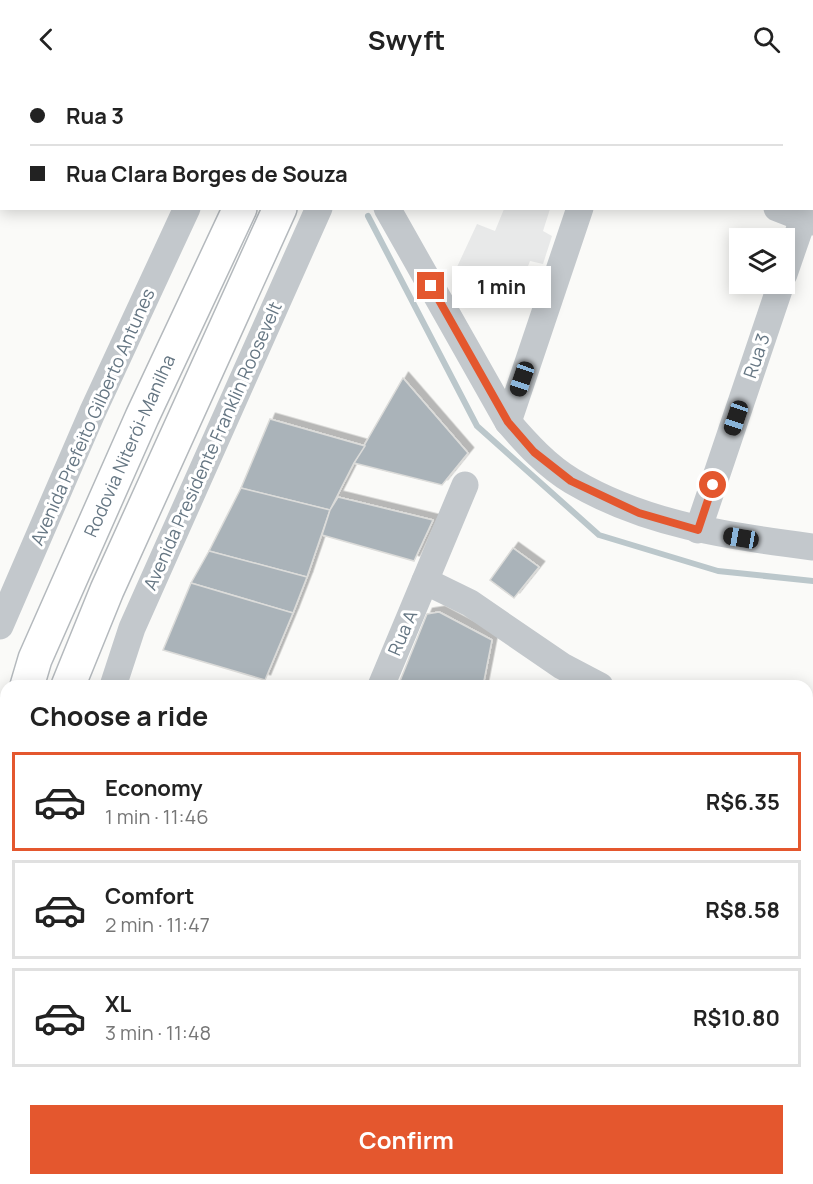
<!DOCTYPE html>
<html lang="en">
<head>
<meta charset="utf-8">
<style>
	:root { --surface:#fff; --page:#f6f6f6; --text:#222; --muted:#767676; --line:#e0e0e0; --accent:#e4572e }
	body { margin:0; font-family:Manrope,sans-serif; background:var(--page); color:var(--text); height:100vh; display:flex; flex-direction:column; font-size:22px; white-space:nowrap }
	* { box-sizing:border-box; margin:0 }
	p { font-size:20px; color:var(--muted) }
	.icon { flex:none; width:33px; height:33px; fill:none; stroke:currentColor; stroke-width:2; stroke-linecap:round; stroke-linejoin:round }
	.map { position:relative; flex:1; overflow:hidden }
	.panel { position:absolute; left:0px; top:602px; width:813px; height:506px; display:flex; flex-direction:column; background:var(--surface); border-radius:18px 18px 0 0; box-shadow:0 3px 15px #0003 }
	.panel>* { flex:none }
	.hud { position:absolute; left:0px; top:0px; width:813px; height:132px; box-shadow:0 3px 15px #0003; display:grid; align-content:center; height:132px; padding:0 30px; background:var(--surface) }
	.tools { position:absolute; left:729px; top:150px; display:grid; gap:12px }
	.tools a { display:grid; place-items:center; width:66px; height:66px; border-radius:0px; background:var(--surface); box-shadow:0 3px 15px #0003; font-size:30px }
	.end { position:absolute; width:27px; height:27px; margin:-14px; border:8px solid #e4572e; background:#fff; box-shadow:0 0 0 3px #fff }
	.from { border-radius:50% }
	.bubble { position:absolute; height:42px; border-radius:0px; background:var(--surface); box-shadow:0 3px 15px #0003; font-size:20px; font-weight:700; line-height:42px; text-align:center }
	.car { position:absolute; width:18px; height:36px; margin:-18px -9px; border-radius:8px; box-shadow:0 0 4px 2px #0007; background:linear-gradient(#222 24%,#8ab4d8 0 40%,#222 0 76%,#8ab4d8 0 86%,#222 0) }
	.hud b { display:flex; align-items:center; gap:21px; height:57px; font-size:22px }
	.hud b+b { border-top:2px solid var(--line) }
	.hud i { width:15px; height:15px; background:var(--text) }
	ul { padding:0; list-style:none }
	li { display:flex; align-items:center; gap:18px; height:99px; margin:0 12px 9px; padding:0 18px; border:3px solid var(--line); border-radius:0px }
	li div { flex:1 }
	li b { display:block; font-size:22px }
	li em { font-style:normal; font-weight:700 }
	li.selected { border-color:var(--accent) }
	li>.icon { width:54px; height:54px; stroke-width:1.5 }
	h2 { padding:0 30px; font-size:27px; line-height:72px }
	.primary-button { display:flex; gap:12px; margin-top:auto; padding:12px 30px }
	.primary-button a { flex:1; height:69px; border-radius:0px; background:var(--accent); color:#fff; font-size:24px; font-weight:700; line-height:69px; text-align:center }
	header { display:flex; justify-content:space-between; align-items:center; height:78px; padding:0 30px; background:var(--surface); font-size:27px; font-weight:700 }
	.map>svg:first-child { display:block }
	.built { fill:#e8e9e9 }
	.lines { fill:none; stroke-linecap:round; stroke-linejoin:round }
	.stream { stroke:#bbc7cb; stroke-width:6 }
	.building { fill:#aab3b9; stroke:#dcdcda; stroke-width:1.5; filter:url(#shadow) }
	.highway-casing { stroke:#b4b9bd; stroke-width:36 }
	.minor { stroke:#c3c8cc; stroke-width:27 }
	.highway { stroke:#fff; stroke-width:33 }
	.route { stroke:#e4572e; stroke-width:8 }
	.labels { text-anchor:middle; stroke-width:6; stroke-linejoin:round; paint-order:stroke }
	.street-label { font-size:18px; fill:#657683; stroke:#fff }
</style>
</head>
<body>
<header><svg class="icon" aria-label="back" viewBox="0 0 24 24"><path d="M15 5l-7 7 7 7"/></svg>Swyft<svg class="icon" aria-label="search" viewBox="0 0 24 24"><circle cx="10" cy="10" r="6"/><path d="M15 15l6 6"/></svg></header>
<div class="map">
<svg width="813" height="1106" viewBox="0 0 813 1106">
	<defs>
		<filter id="shadow"><feDropShadow dx="5.5" dy="-5.5" stdDeviation="0" flood-color="#0004"/></filter>
	</defs>
	<rect width="100%" height="100%" fill="#fafaf8"/>
	<polygon class="built" points="504,131 550,131 543,153 552,158 543,186 530,183 513,226 469,211 474,192 457,189 477,146 495,153"/>
	<g class="lines">
		<g class="stream">
			<polyline points="0,12 2,13"/>
			<polyline points="368,138 477,348 599,457 718,493 813,503"/>
		</g>
	</g>
	<g class="building">
		<polygon points="403,300 468,375 442,407 354,385"/>
		<polygon points="270,341 365,368 354,385 330,432 241,410"/>
		<polygon points="241,410 330,432 307,499 209,473"/>
		<polygon points="338,419 433,442 414,483 322,457 330,432"/>
		<polygon points="513,470 539,489 514,520 490,502"/>
		<polygon points="209,473 307,499 293,535 191,505"/>
		<polygon points="191,505 293,535 265,602 163,572"/>
		<polygon points="439,534 492,562 483,608 398,608 427,536"/>
	</g>
	<g class="lines">
		<defs>
			<g id="highway">
				<polyline points="301,2 301,0"/>
				<polyline points="340,2 341,0"/>
				<polyline points="27,608 35,581 142,339 240,130"/>
				<polyline points="68,608 107,512 280,130"/>
				<polyline points="0,694 6,674"/>
				<polyline points="0,841 6,816"/>
			</g>
		</defs>
		<use href="#highway" class="highway-casing"/>
		<g class="minor">
			<polyline points="277,0 280,2"/>
			<polyline points="437,0 441,2"/>
			<polyline points="247,2 248,0"/>
			<polyline points="380,2 381,0"/>
			<path d="M 387,130 L 508,344 C 527,366 547,388 572,403 C 646,447 729,458 813,469"/>
			<polyline points="777,130 813,144"/>
			<polyline points="784,196 803,141"/>
			<polyline points="508,344 580,130"/>
			<polyline points="698,452 781,206"/>
			<polyline points="425,503 470,525 562,588 600,608"/>
			<polyline points="0,548 92,335 187,130"/>
			<polyline points="113,608 132,550 319,130"/>
			<polyline points="381,608 465,407"/>
			<polyline points="807,645 813,645"/>
			<polyline points="807,900 813,902"/>
			<polyline points="0,948 6,945"/>
			<polyline points="738,1101 759,1106"/>
			<polyline points="25,1106 25,1101"/>
		</g>
		<use href="#highway" class="highway"/>
	</g>
	<g class="lines">
		<polyline class="route" points="431,208 508,344 534,374 571,403 639,435 698,452 713,407"/>
	</g>
	<g class="labels">
		<g class="street-label">
			<text transform="translate(757 278) rotate(-71)" y="6">Rua 3</text>
			<text transform="translate(93 339) rotate(-66)" y="6">Avenida Prefeito Gilberto Antunes</text>
			<text transform="translate(130 368) rotate(-66)" y="6">Rodovia Niterói-Manilha</text>
			<text transform="translate(213 368) rotate(-66)" y="6">Avenida Presidente Franklin Roosevelt</text>
			<text transform="translate(403 555) rotate(-67)" y="6">Rua A</text>
		</g>
	</g>
</svg>
<div class="tools">
<a><svg class="icon" aria-label="layers" viewBox="0 0 24 24"><path d="M12 4l9 5-9 5-9-5zM3 14l9 5 9-5"/></svg></a>
</div>
<i class="end from" style="left:713px;top:407px"></i>
<i class="end" style="left:431px;top:208px"></i>
<div class="bubble" style="left:452px;top:188px;width:99px">1 min</div>
<i class="car" style="left:522px;top:301px;rotate:199deg"></i>
<i class="car" style="left:736px;top:340px;rotate:199deg"></i>
<i class="car" style="left:741px;top:460px;rotate:280deg"></i>
<div class="hud">
<b><i class="from"></i>Rua 3</b>
<b><i></i>Rua Clara Borges de Souza</b>
</div>
<section class="panel">
<h2>Choose a ride</h2>
<ul>
<li class="selected"><svg class="icon" aria-label="car" viewBox="0 0 24 24"><path d="M5 17H2v-5l4-1 3-4h7l3 4 3 1v5h-3M9 17h6M6 11h13"/><circle cx="7" cy="17" r="2"/><circle cx="17" cy="17" r="2"/></svg><div><b>Economy</b><p>1 min · 11:46</p></div><em>R$6.35</em></li>
<li><svg class="icon" aria-label="car" viewBox="0 0 24 24"><path d="M5 17H2v-5l4-1 3-4h7l3 4 3 1v5h-3M9 17h6M6 11h13"/><circle cx="7" cy="17" r="2"/><circle cx="17" cy="17" r="2"/></svg><div><b>Comfort</b><p>2 min · 11:47</p></div><em>R$8.58</em></li>
<li><svg class="icon" aria-label="car" viewBox="0 0 24 24"><path d="M5 17H2v-5l4-1 3-4h7l3 4 3 1v5h-3M9 17h6M6 11h13"/><circle cx="7" cy="17" r="2"/><circle cx="17" cy="17" r="2"/></svg><div><b>XL</b><p>3 min · 11:48</p></div><em>R$10.80</em></li>
</ul>
<div class="primary-button"><a>Confirm</a></div>
</section>
</div>
</body>
</html>
